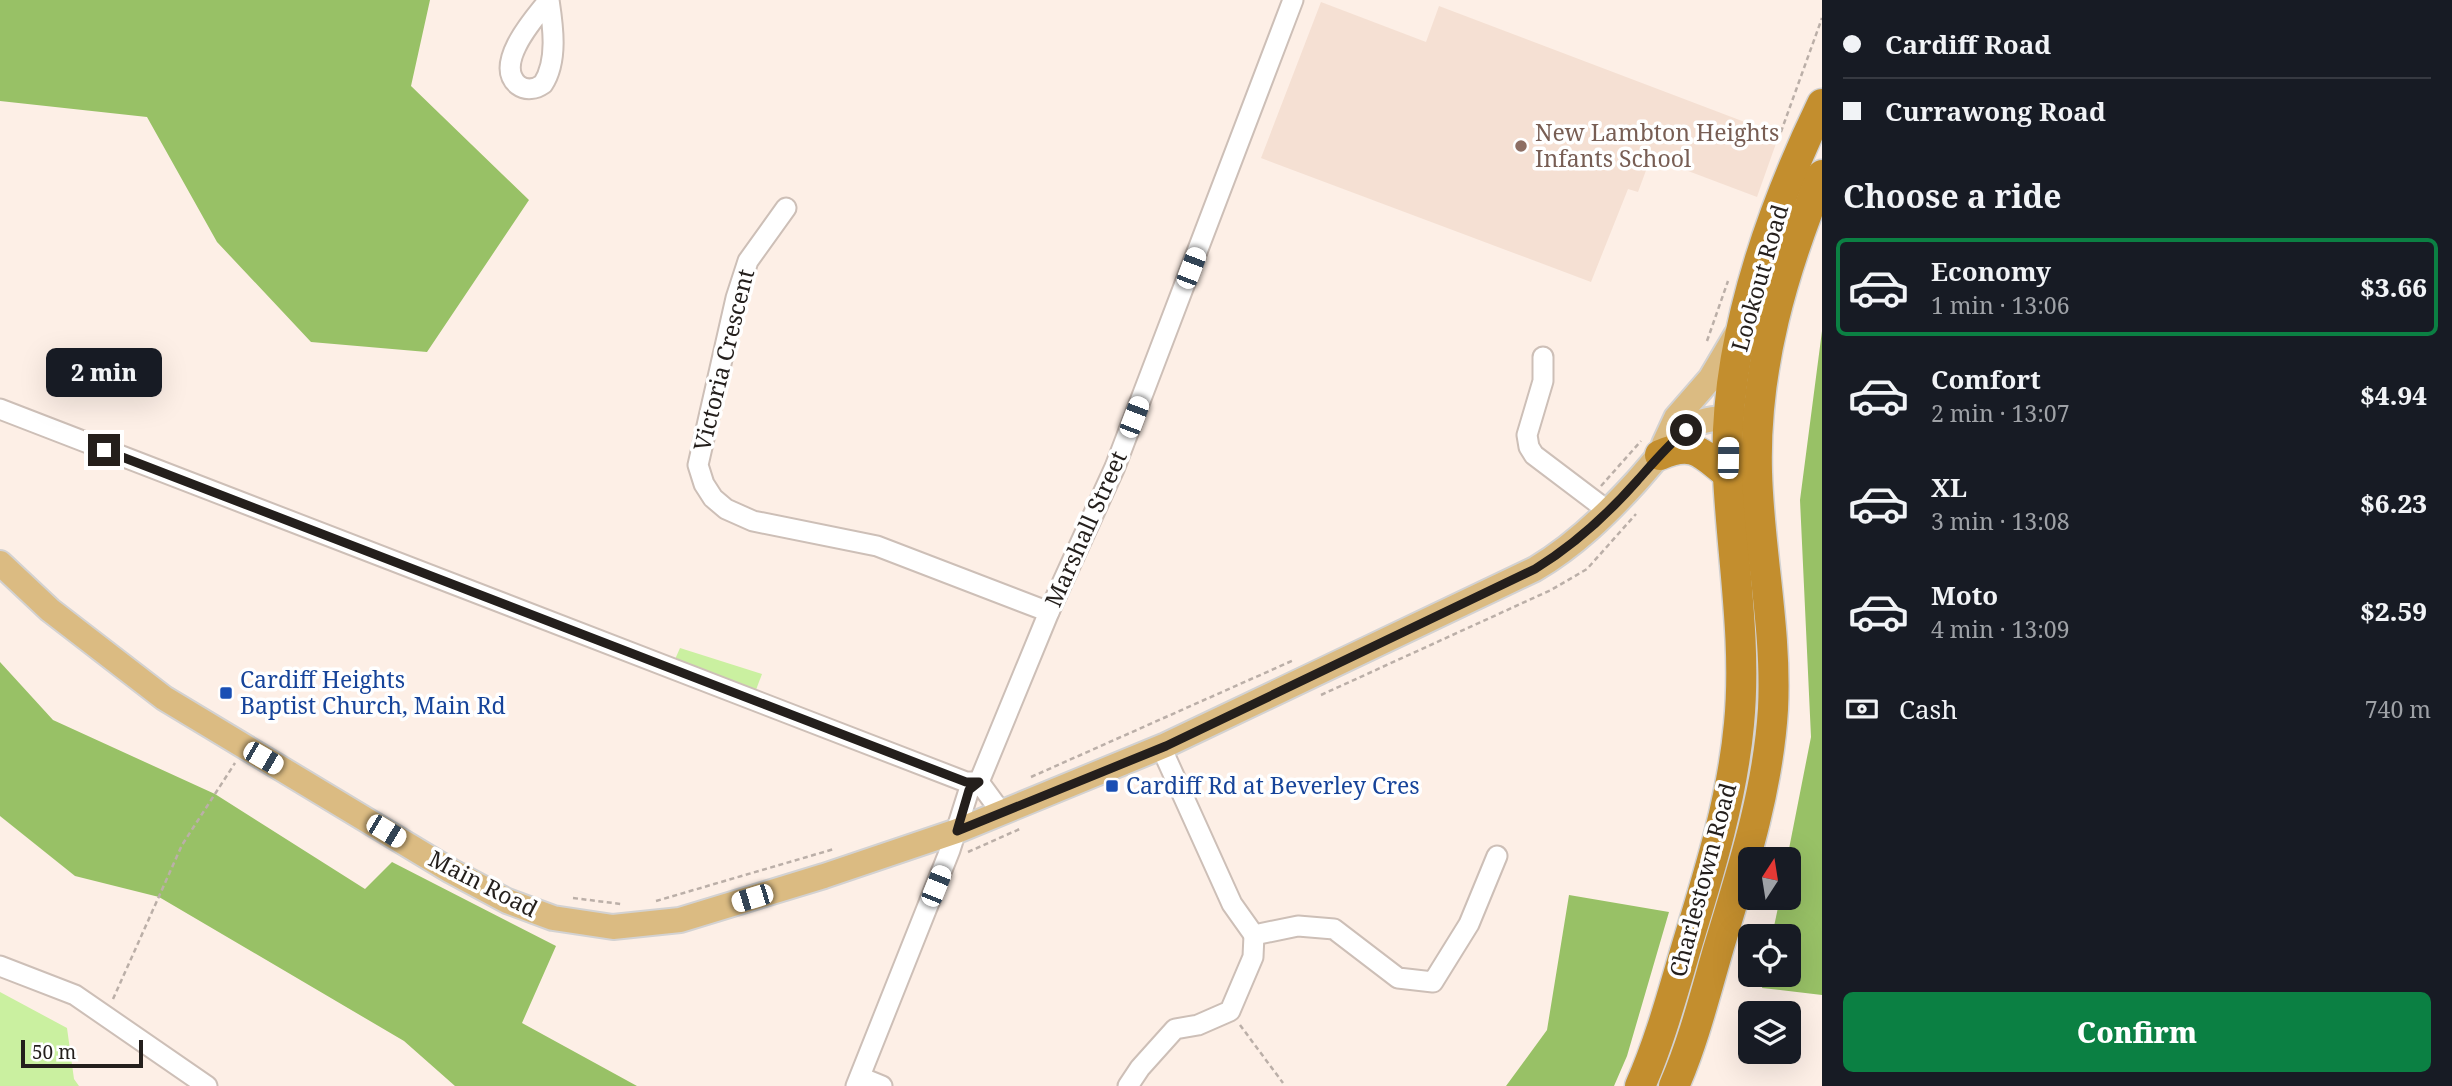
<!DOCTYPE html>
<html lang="en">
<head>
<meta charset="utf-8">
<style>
	:root { --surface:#171b24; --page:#20242c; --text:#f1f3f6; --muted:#9ea1a6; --line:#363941; --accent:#0b8043 }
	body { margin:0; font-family:"Noto Serif",serif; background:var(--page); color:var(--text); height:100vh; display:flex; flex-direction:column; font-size:26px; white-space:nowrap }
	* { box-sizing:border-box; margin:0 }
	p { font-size:23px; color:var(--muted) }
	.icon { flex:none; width:38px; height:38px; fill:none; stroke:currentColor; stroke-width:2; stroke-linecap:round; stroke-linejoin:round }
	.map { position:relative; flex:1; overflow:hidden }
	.side { display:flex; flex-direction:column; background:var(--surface); width:630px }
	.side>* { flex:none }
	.banner { display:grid; align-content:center; height:154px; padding:0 21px; background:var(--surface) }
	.needle { width:46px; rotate:12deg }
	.buttons { position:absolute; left:1738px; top:847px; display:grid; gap:14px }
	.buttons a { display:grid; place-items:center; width:63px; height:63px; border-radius:10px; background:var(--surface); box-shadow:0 7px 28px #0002; font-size:35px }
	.scale { position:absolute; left:21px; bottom:18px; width:122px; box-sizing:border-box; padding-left:7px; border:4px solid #241f1c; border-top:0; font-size:19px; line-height:24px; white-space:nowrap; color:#241f1c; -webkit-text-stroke:5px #fff; paint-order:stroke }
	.end { position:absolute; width:32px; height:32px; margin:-16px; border:9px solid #241f1c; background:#fff; box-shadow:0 0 0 4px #fff }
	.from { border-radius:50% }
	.bubble { position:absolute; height:49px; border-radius:10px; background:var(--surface); box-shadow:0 7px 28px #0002; font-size:23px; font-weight:800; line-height:49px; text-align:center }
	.car { position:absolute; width:21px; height:42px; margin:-21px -10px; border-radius:9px; box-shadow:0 0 5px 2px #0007; background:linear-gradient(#fff 24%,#345 0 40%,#fff 0 76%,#345 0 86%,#fff 0) }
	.banner b { display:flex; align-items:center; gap:24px; height:66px; font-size:26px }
	.banner b+b { border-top:2px solid var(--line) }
	.banner i { width:18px; height:18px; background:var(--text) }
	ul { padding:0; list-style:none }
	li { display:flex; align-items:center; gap:21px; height:98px; margin:0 14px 10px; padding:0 7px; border:4px solid transparent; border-radius:10px }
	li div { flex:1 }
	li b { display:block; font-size:26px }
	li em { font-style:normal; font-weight:800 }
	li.selected { border-color:var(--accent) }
	li>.icon { width:63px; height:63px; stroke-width:1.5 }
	h2 { padding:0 21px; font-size:32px; line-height:84px }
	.pay { display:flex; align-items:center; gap:18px; height:77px; padding:0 21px; font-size:26px }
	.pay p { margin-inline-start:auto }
	.action { display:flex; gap:14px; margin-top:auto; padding:14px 21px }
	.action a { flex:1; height:80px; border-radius:10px; background:var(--accent); color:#fff; font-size:28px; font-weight:800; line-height:80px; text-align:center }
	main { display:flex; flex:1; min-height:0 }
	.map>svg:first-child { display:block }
	.built { fill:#f5e0d3 }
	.green { fill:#caf0a0 }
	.forest { fill:#98c166 }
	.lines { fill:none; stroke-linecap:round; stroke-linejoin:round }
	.minor-casing { stroke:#cdbfb7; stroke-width:23 }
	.major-casing { stroke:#d3d2d2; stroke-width:28 }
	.highway-casing { stroke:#d3d2d2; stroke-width:33 }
	.path { stroke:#bbafa8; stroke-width:2.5; stroke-dasharray:5 3.5; stroke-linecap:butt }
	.minor { stroke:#fff; stroke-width:19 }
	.major { stroke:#dbbb82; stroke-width:24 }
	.highway { stroke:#c38e2e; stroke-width:30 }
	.route { stroke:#241f1c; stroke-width:9 }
	.education-dot { fill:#8d6e63; stroke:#fff; stroke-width:2.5 }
	.transit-dot { fill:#1a4fb4; stroke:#fff; stroke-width:2.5 }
	.labels { text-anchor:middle; stroke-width:7; stroke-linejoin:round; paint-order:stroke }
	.education-label { font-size:23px; fill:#785e54; stroke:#fff; text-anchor:start }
	.street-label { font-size:23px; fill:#241f1c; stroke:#fff }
	.transit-label { font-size:23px; fill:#164399; stroke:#fff; text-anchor:start }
</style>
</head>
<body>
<main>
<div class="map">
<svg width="1822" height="1086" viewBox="0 0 1822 1086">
	<rect width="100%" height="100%" fill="#fdefe6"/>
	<polygon class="built" points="1321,2 1426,42 1439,6 1779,135 1757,197 1651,157 1638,192 1628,189 1591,282 1261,158"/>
	<g class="green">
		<polygon points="680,648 762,674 754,695 673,664"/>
		<polygon points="0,992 67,1028 74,1079 79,1086 0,1086"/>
	</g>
	<g class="forest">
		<polygon points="0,0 430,0 411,86 529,200 427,352 311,342 217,242 147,117 0,101"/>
		<polygon points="1822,331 1822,995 1762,988 1765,975 1788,975 1788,936 1772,936 1780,898 1788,898 1787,859 1811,737 1800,500"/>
		<polygon points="0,662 53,720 215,794 365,889 392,862 556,946 522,1023 637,1086 455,1086 404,1041 159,897 75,876 0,816"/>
		<polygon points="1569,895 1669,912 1627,1056 1614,1086 1506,1086 1547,1030"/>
	</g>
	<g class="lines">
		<defs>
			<g id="minor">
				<path d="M 549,0 C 535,17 493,64 518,85 C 526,91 536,89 543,84 C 558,61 553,26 549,0"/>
				<polyline points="786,208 748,261 736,298 698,465 704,484 713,498 726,509 753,521 877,546 1049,612"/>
				<polyline points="1543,357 1543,381 1527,435 1529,447 1534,455 1608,511"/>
				<polyline points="0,409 966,782 979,782 1001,812"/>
				<polyline points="1161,747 1232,904 1254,935 1298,926 1334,929 1398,978 1433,982 1469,924 1497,856"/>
				<polyline points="0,966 75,995 207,1086"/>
				<polyline points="860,1077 882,1086"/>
				<polyline points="856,1086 950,850 969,790 979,782 1049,612 1115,467 1293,0"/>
				<polyline points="1128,1086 1140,1068 1175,1029 1198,1025 1230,1011 1253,957 1254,935"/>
			</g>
			<g id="major">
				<polyline points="1664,444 1676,418 1710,379 1736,335"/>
				<path d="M 0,563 L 50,610 L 164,698 L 451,871 L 507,901 L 553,918 L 613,927 L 680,920 L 824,876 L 957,831 L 1166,745 L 1535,569 C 1574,546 1606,515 1636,482 C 1655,461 1672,436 1698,423 C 1712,417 1731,418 1746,418"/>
			</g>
			<g id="highway">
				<path d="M 1660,455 C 1694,440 1702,454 1728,474"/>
				<path d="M 1640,1086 C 1660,1041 1673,992 1687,945 C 1709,873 1732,800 1739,724 C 1747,642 1732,558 1728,476 C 1722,350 1768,216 1822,104"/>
				<path d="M 1674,1086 C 1693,1043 1705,995 1718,950 C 1742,871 1768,792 1773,709 C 1777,629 1759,551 1757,472 C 1754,368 1783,270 1822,175"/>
			</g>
		</defs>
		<use href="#minor" class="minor-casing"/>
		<use href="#major" class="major-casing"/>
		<use href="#highway" class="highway-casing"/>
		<g class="path">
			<polyline points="1778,140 1822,18"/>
			<polyline points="1707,341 1728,281"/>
			<polyline points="1601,486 1641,441"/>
			<polyline points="1321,695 1551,590 1587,569 1636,514"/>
			<polyline points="1031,777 1294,660"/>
			<polyline points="968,852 1022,828"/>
			<polyline points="573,898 621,904"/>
			<polyline points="656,901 834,849"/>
			<polyline points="113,999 182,845 235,763"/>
			<polyline points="1240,1025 1283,1083"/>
		</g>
		<use href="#minor" class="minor"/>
		<use href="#major" class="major"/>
		<use href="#highway" class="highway"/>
	</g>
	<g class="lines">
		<path class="route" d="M 104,450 L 966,782 L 979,782 L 969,790 L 957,831 L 1166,746 L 1535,569 C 1574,545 1607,515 1637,481 C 1653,463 1668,445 1686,430"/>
	</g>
	<circle class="education-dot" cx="1521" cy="146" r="7"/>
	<g class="transit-dot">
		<rect x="219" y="686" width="14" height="14" rx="3.5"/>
		<rect x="1105" y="779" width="14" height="14" rx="3.5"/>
	</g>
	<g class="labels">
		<g class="education-label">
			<text x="1535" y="141">New Lambton Heights<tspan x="1535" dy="26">Infants School</tspan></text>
		</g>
		<g class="street-label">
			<text transform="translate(1760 278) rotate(-74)" y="8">Lookout Road</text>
			<text transform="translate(724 360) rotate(-76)" y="8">Victoria Crescent</text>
			<text transform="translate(1086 529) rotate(-66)" y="8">Marshall Street</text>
			<text transform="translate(1703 880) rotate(-75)" y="8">Charlestown Road</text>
			<text transform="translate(483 884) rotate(27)" y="8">Main Road</text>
		</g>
		<g class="transit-label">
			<text x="240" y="688">Cardiff Heights<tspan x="240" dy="26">Baptist Church, Main Rd</tspan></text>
			<text x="1126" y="794">Cardiff Rd at Beverley Cres</text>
		</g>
	</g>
</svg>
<div class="buttons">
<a><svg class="needle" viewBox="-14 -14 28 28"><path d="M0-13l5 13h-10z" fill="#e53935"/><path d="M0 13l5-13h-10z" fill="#9ea1a6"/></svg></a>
<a><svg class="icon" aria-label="locate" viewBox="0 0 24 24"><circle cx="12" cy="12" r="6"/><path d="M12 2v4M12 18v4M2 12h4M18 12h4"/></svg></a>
<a><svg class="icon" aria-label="layers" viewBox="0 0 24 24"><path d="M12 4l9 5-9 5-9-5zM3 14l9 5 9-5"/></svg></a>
</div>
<div class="scale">50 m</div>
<i class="end from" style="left:1686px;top:430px"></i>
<i class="end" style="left:104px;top:450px"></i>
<div class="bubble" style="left:46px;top:348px;width:116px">2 min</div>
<i class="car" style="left:1191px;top:268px;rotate:21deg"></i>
<i class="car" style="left:1134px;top:417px;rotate:21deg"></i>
<i class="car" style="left:1728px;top:458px;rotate:1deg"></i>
<i class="car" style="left:263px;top:758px;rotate:120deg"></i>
<i class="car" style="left:386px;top:831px;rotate:121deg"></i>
<i class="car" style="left:936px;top:886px;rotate:22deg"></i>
<i class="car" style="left:752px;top:898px;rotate:253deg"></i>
</div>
<section class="side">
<div class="banner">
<b><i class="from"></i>Cardiff Road</b>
<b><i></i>Currawong Road</b>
</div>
<h2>Choose a ride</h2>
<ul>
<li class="selected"><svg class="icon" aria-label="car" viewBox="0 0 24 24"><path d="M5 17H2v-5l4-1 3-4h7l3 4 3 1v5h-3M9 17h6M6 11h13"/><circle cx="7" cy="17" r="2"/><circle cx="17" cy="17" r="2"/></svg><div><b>Economy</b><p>1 min · 13:06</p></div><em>$3.66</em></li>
<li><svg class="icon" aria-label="car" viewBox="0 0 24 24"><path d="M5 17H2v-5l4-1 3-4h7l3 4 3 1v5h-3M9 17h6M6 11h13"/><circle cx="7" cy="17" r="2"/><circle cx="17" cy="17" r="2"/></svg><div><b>Comfort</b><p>2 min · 13:07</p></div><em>$4.94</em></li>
<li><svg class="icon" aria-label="car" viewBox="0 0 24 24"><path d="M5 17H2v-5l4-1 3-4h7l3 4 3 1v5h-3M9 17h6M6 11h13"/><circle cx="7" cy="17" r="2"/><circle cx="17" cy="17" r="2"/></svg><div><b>XL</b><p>3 min · 13:08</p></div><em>$6.23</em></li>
<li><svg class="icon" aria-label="car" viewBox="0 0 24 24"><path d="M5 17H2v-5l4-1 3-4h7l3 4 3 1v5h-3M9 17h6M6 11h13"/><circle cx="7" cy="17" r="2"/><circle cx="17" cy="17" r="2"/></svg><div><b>Moto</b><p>4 min · 13:09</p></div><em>$2.59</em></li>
</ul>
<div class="pay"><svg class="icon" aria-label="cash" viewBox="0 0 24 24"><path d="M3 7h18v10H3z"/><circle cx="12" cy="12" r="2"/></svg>Cash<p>740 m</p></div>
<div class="action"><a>Confirm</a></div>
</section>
</main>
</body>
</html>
